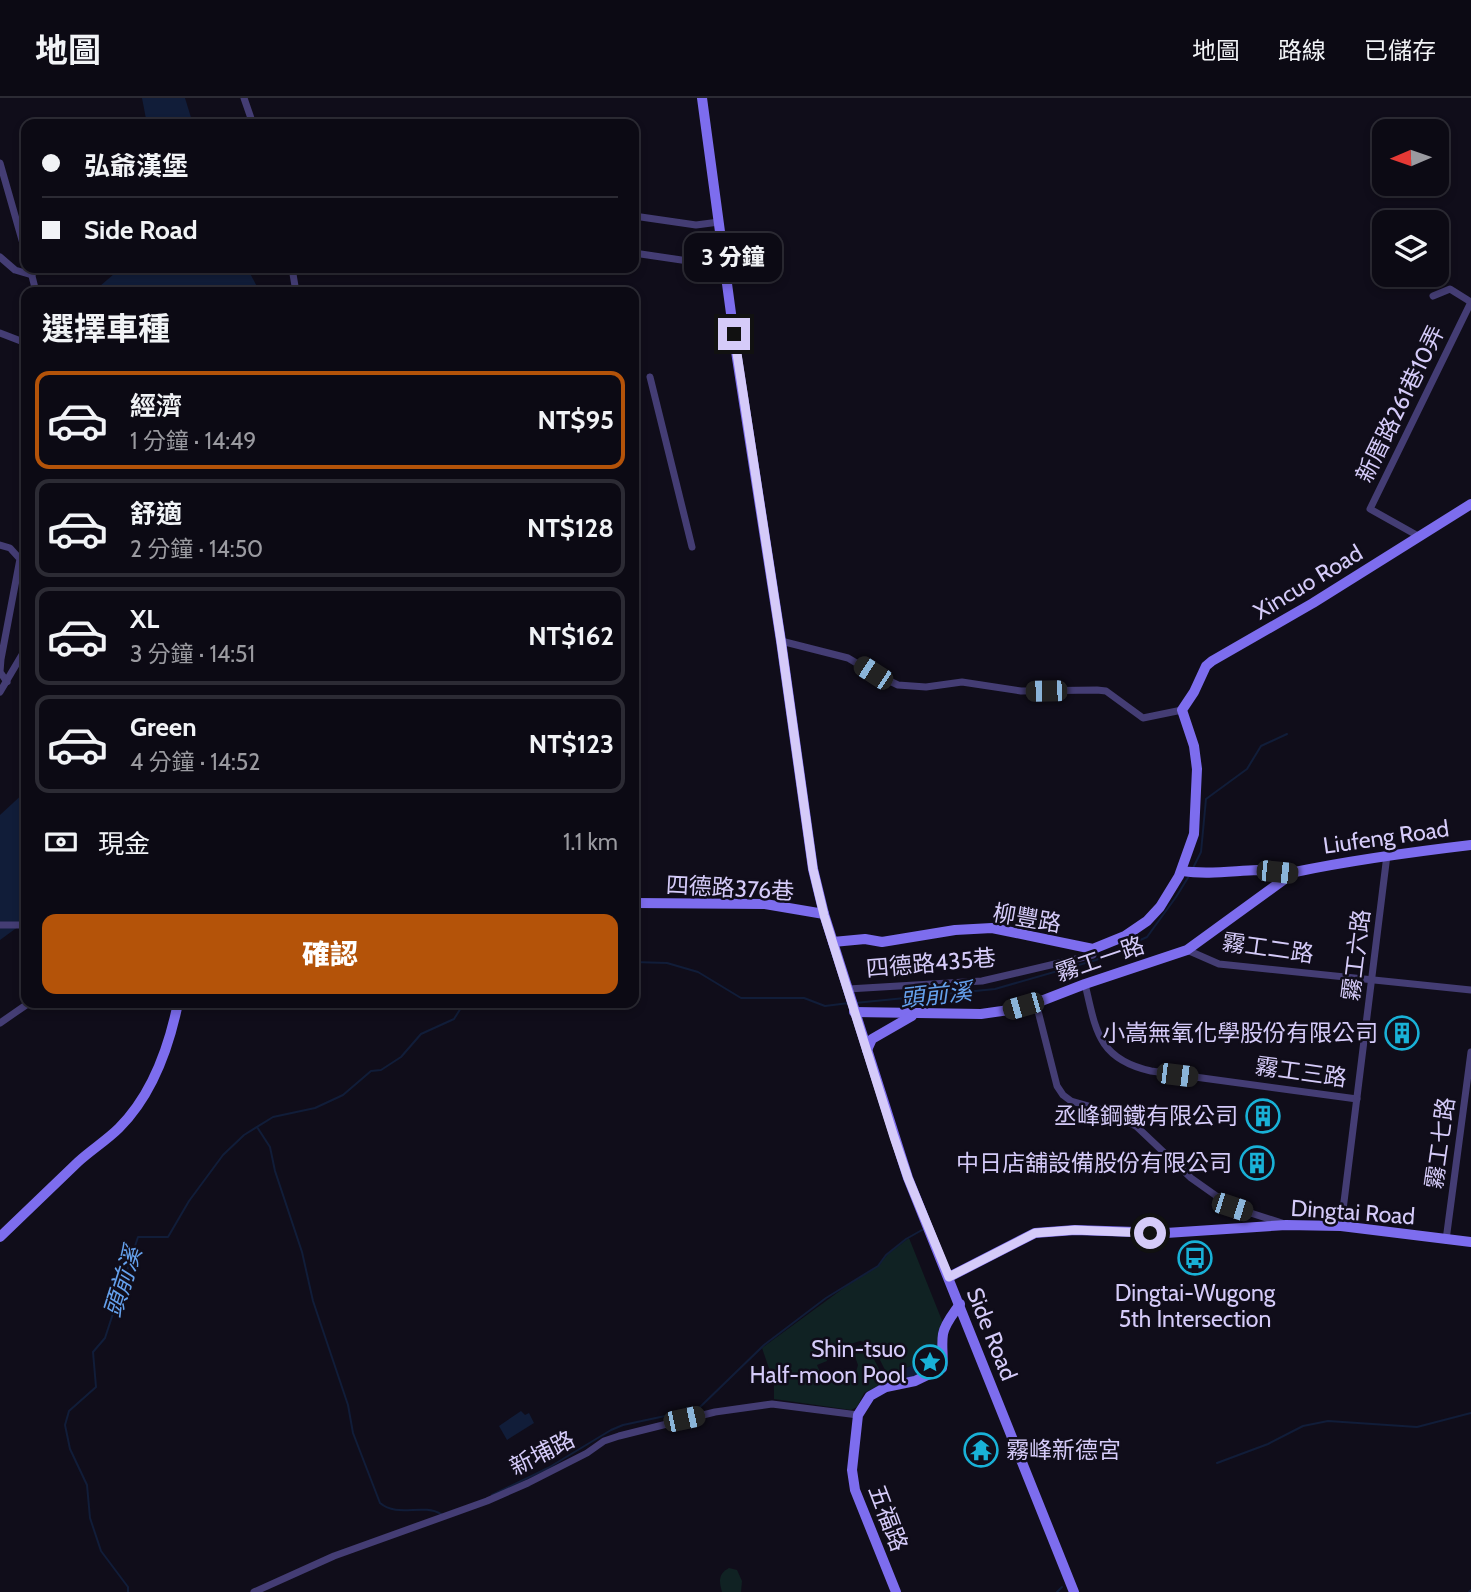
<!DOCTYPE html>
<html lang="zh-TW">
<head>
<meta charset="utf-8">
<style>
	:root { --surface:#0c0a14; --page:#15131d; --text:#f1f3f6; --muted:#9a9aa0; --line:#2c2b34; --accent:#b45309 }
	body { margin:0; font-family:Cabin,"Noto Sans TC",sans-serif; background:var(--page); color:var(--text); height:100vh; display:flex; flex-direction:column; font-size:26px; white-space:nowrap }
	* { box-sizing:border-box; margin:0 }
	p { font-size:23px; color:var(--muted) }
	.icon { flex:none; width:38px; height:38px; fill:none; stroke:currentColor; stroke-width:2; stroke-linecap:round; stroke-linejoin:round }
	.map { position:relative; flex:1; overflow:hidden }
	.sheet { position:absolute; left:21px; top:189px; width:618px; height:721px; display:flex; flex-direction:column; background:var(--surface); border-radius:14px; box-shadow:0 4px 10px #0003,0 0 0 2px var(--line) }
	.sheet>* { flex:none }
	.guide { position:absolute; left:21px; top:21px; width:618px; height:154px; border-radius:14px; box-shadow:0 4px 10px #0003,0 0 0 2px var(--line); display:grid; align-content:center; height:154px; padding:0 21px; background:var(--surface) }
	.needle { width:46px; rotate:268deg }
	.controls { position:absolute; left:1372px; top:21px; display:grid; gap:14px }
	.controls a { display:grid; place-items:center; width:77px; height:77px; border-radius:14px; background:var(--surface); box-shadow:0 4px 10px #0003,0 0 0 2px var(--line); font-size:35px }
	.end { position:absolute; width:32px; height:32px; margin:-16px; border:9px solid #d5cbf9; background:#111; box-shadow:0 0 0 4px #111 }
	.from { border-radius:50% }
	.bubble { position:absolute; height:49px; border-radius:14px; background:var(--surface); box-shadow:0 4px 10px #0003,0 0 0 2px var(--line); font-size:23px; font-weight:800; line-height:49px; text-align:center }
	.car { position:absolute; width:21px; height:42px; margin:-21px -10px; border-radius:9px; box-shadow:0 0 5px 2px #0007; background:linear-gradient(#222 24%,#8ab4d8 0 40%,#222 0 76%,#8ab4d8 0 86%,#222 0) }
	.guide b { display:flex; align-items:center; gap:24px; height:66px; font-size:26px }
	.guide b+b { border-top:2px solid var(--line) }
	.guide i { width:18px; height:18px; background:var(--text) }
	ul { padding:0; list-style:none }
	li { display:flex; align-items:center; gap:21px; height:98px; margin:0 14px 10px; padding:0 7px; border:4px solid var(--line); border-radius:14px }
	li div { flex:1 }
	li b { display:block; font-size:26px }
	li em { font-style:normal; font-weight:800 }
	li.active { border-color:var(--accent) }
	li>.icon { width:63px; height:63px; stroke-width:1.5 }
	h2 { padding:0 21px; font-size:32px; line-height:84px }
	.pay { display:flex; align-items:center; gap:18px; height:77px; padding:0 21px; font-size:26px }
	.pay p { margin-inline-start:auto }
	.cta { display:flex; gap:14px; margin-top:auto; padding:14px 21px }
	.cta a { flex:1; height:80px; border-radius:14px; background:var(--accent); color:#fff; font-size:28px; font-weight:800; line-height:80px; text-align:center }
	header { display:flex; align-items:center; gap:42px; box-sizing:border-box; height:98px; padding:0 35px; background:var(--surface); border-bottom:2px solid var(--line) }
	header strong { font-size:33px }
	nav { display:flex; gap:38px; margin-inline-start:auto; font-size:24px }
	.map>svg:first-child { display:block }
	.green { fill:#102223 }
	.water { fill:#111d39 }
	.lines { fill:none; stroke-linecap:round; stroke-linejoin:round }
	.stream { stroke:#111d39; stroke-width:2 }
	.street { stroke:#443d74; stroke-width:7 }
	.secondary { stroke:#7d6dee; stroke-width:10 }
	.route { stroke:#d5cbf9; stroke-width:9 }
	.labels { text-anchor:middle; stroke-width:5; stroke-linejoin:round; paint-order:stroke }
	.street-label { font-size:23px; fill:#d5cbf9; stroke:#100d1a }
	.poi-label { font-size:23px; fill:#d5cbf9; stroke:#100d1a; text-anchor:end }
	.water-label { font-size:24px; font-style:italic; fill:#65a1ed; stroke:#100d1a }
</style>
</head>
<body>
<header>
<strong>地圖</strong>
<nav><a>地圖</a><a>路線</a><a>已儲存</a></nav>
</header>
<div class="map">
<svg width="1471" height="1494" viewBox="0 0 1471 1494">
	<rect width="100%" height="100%" fill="#100d1a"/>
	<g class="green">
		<polygon points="909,1140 943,1225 942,1254 893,1276 895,1280 890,1282 872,1246 860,1243 825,1254 827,1263 817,1267 822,1279 848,1271 851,1274 856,1274 858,1267 852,1250 861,1247 868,1250 886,1284 864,1295 857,1309 851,1312 774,1301 774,1285 762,1250 856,1181 878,1168 888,1156"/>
		<path d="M 729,1470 L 737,1472 L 742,1483 L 741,1494 L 722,1494 C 719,1483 718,1476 729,1470 Z"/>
	</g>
	<g class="water">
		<polygon points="142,0 185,0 193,26 147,26"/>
		<polygon points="121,170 247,170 260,194 93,194"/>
		<polygon points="26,693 26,823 0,842 0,717"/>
		<path d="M 942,1254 C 941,1271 907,1291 895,1275 Z"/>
		<polygon points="521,1313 525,1317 529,1315 534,1325 507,1342 499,1328"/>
	</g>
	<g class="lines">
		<g class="stream">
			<polyline points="1193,770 1201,754 1206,701 1247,671 1261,648 1287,636"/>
			<polyline points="634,864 667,865 698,874 741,900 804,900 825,908 849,905"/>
			<polyline points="855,905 995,891 1096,862 1147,839 1176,799 1189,778"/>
			<path d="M 257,1029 L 270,1049 L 275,1073 L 302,1154 L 313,1203 L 348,1307 L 353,1335 L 380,1405 C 398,1420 422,1405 441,1416"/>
			<polyline points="1217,1365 1268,1346 1303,1328 1328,1323 1417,1329 1471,1315"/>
			<polyline points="492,1397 548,1370 611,1332 623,1327 698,1311 764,1247 826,1200 878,1168 886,1157 906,1141 922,1132"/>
			<polyline points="128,1494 128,1489 101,1453 90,1420 87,1387 70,1351 65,1327 69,1313 96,1289 93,1254 105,1240 138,1139 168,1139 189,1103 223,1057 244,1037 273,1019 315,1010 343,997 371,973 381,972 401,959 421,936 454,921 464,905"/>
			<polyline points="1057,1494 1062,1489"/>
			<polyline points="1469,1494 1471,1492"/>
		</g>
		<g class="street">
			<polyline points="244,0 253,26"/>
			<polyline points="0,65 26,156"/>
			<polyline points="634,118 696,127 719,124"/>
			<polyline points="634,155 702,165 724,164"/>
			<polyline points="0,159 15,172 32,177"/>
			<polyline points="30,170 36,194"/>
			<polyline points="292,170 296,194"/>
			<polyline points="1433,198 1450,191 1471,204"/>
			<polyline points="0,235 26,245"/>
			<polyline points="650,279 692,449"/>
			<polyline points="1420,439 1370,411 1471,204"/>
			<polyline points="0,447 10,450 20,461 1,561 0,574 7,584"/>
			<polyline points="781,543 848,560 873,575 898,587 926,589 962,584 1021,593 1097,592 1106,593 1143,620 1182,612"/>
			<polyline points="0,594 26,550"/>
			<polyline points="0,827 26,827"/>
			<polyline points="1187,852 1219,866 1471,892"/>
			<path d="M 1085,886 C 1096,933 1098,961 1151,973 L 1357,1001"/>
			<polyline points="848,891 982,883 1093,857 1093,851"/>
			<polyline points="1036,905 1057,988 1063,997 1071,1003 1106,1013 1136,1028 1191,1080 1232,1109 1282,1125"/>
			<polyline points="0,925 29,905"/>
			<polyline points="1341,1128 1387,757"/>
			<polyline points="1446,1142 1471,954"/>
			<polyline points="254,1494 334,1458 487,1403 528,1385 587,1355 604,1343 619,1338 715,1314 772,1306 858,1317"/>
		</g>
		<g class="secondary">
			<polyline points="702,0 737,260 781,543 813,771 824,816 908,1080 1074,1494"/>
			<path d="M 1182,773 C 1207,777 1232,773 1257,772 C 1269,772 1283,777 1295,774 C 1353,762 1412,754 1471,747"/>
			<polyline points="634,805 765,806 824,816"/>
			<polyline points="833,844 865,841 882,844 955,832 992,830 1093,851 1125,838 1147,823 1160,809 1179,778 1194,736 1197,671 1194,648 1182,612 1194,594 1206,568 1212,563 1313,505 1471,406"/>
			<polyline points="854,914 981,916 1009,912 1036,905 1085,886 1187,852 1293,775"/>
			<polyline points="867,952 872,941 912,918"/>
			<path d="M 0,1139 C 26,1114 52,1089 78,1064 C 91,1052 107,1042 119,1030 C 152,997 169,949 178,905"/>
			<polyline points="949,1179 1035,1135 1075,1132 1166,1135 1286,1127 1341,1128 1471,1144"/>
			<path d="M 896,1494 L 855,1392 L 852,1372 L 858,1317 L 870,1298 L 886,1289 L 915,1283 L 942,1270 C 944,1259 941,1248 943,1236 C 945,1225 954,1215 960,1206"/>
		</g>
	</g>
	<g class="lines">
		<polyline class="route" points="734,236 781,543 813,771 824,817 894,1039 908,1080 949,1179 1035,1135 1075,1132 1150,1135"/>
	</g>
	<defs>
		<symbol id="building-ring" viewBox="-11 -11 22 22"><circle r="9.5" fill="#100d1a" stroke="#19b1d7" stroke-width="1.5"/><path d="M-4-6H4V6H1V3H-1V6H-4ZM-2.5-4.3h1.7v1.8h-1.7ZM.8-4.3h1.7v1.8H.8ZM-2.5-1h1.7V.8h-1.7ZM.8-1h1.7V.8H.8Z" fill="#19b1d7"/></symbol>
		<symbol id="bus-ring" viewBox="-11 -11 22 22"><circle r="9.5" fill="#100d1a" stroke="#19b1d7" stroke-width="1.5"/><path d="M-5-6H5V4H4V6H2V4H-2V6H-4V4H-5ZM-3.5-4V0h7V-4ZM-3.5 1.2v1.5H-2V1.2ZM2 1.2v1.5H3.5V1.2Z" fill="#19b1d7"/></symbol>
		<symbol id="sight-ring" viewBox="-11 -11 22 22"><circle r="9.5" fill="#100d1a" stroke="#19b1d7" stroke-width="1.5"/><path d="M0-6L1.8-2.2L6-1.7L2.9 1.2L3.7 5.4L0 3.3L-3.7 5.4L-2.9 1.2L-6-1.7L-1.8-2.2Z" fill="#19b1d7"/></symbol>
		<symbol id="temple-ring" viewBox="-11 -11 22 22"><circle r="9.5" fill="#100d1a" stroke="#19b1d7" stroke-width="1.5"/><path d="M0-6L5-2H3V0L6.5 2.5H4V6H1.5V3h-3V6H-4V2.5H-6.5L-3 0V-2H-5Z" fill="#19b1d7"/></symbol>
	</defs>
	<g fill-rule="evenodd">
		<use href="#building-ring" x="1383" y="916" width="38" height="38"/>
		<use href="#building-ring" x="1244" y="999" width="38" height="38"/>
		<use href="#building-ring" x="1238" y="1046" width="38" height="38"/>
		<use href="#bus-ring" x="1176" y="1141" width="38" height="38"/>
		<use href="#sight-ring" x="911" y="1245" width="38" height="38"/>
		<use href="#temple-ring" x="962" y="1333" width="38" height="38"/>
	</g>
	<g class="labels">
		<g class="street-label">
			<text transform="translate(1400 306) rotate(-64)" y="8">新厝路261巷10弄</text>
			<text transform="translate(1308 484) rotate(-31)" y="8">Xincuo Road</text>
			<text transform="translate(1386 739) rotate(-8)" y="8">Liufeng Road</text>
			<text transform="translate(730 790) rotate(3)" y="8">四德路376巷</text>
			<text transform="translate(1027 820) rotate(10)" y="8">柳豐路</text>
			<text transform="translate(1268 850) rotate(8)" y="8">霧工二路</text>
			<text transform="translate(1356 857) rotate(-83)" y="8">霧工六路</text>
			<text transform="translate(1100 861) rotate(-19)" y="8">霧工一路</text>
			<text transform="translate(931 865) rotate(-5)" y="8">四德路435巷</text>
			<text transform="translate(1301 974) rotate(8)" y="8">霧工三路</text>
			<text transform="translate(1440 1045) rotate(-82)" y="8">霧工七路</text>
			<text transform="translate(1353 1114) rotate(4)" y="8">Dingtai Road</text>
			<text transform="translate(992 1236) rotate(68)" y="8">Side Road</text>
			<text transform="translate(542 1355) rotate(-27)" y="8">新埔路</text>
			<text transform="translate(888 1420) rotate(69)" y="8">五福路</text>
		</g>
		<g class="poi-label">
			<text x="1378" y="943">小嵩無氧化學股份有限公司</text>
			<text x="1238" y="1026">丞峰鋼鐵有限公司</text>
			<text x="1232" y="1073">中日店舖設備股份有限公司</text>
			<text x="1195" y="1203" text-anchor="middle">Dingtai-Wugong<tspan x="1195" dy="26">5th Intersection</tspan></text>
			<text x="906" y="1259">Shin-tsuo<tspan x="906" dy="26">Half-moon Pool</tspan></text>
			<text x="1006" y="1360" text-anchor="start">霧峰新德宮</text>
		</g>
		<g class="water-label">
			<text transform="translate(936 897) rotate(-6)" y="8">頭前溪</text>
			<text transform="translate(123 1184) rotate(-72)" y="8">頭前溪</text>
		</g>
	</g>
</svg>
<div class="controls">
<a><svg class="needle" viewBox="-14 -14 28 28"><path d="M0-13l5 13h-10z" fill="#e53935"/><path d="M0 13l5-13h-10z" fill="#9a9aa0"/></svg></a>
<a><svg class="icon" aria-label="layers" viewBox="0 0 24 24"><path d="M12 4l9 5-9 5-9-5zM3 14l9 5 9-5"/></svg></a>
</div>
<i class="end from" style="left:1150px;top:1135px"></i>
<i class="end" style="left:734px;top:236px"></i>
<div class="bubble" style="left:684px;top:135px;width:98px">3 分鐘</div>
<i class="car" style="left:873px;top:575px;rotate:303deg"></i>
<i class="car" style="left:1046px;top:593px;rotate:269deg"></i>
<i class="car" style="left:1277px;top:774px;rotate:96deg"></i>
<i class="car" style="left:1023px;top:908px;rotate:254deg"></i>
<i class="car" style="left:1177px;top:977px;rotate:97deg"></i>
<i class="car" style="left:1232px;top:1109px;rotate:108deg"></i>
<i class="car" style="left:684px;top:1321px;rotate:78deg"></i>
<div class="guide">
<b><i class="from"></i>弘爺漢堡</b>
<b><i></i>Side Road</b>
</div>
<section class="sheet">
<h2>選擇車種</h2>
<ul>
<li class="active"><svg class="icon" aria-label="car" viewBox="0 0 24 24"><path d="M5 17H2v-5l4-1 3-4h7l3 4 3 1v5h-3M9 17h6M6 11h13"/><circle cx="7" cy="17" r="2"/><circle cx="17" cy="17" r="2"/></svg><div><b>經濟</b><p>1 分鐘 · 14:49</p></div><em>NT$95</em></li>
<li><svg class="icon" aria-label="car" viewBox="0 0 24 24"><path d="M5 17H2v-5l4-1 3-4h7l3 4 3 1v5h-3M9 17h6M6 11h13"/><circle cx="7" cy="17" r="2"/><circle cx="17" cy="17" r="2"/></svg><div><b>舒適</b><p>2 分鐘 · 14:50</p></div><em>NT$128</em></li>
<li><svg class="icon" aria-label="car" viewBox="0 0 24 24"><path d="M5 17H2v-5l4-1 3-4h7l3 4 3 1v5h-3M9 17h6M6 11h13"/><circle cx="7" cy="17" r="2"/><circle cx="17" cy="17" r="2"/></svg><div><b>XL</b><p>3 分鐘 · 14:51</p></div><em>NT$162</em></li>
<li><svg class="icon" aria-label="car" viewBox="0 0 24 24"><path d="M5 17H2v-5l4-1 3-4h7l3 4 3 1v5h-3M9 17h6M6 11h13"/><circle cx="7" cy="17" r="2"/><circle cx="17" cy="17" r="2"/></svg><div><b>Green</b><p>4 分鐘 · 14:52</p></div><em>NT$123</em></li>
</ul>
<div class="pay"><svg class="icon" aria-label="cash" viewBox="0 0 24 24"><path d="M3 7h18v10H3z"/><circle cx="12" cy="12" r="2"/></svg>現金<p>1.1 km</p></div>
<div class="cta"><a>確認</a></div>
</section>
</div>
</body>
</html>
